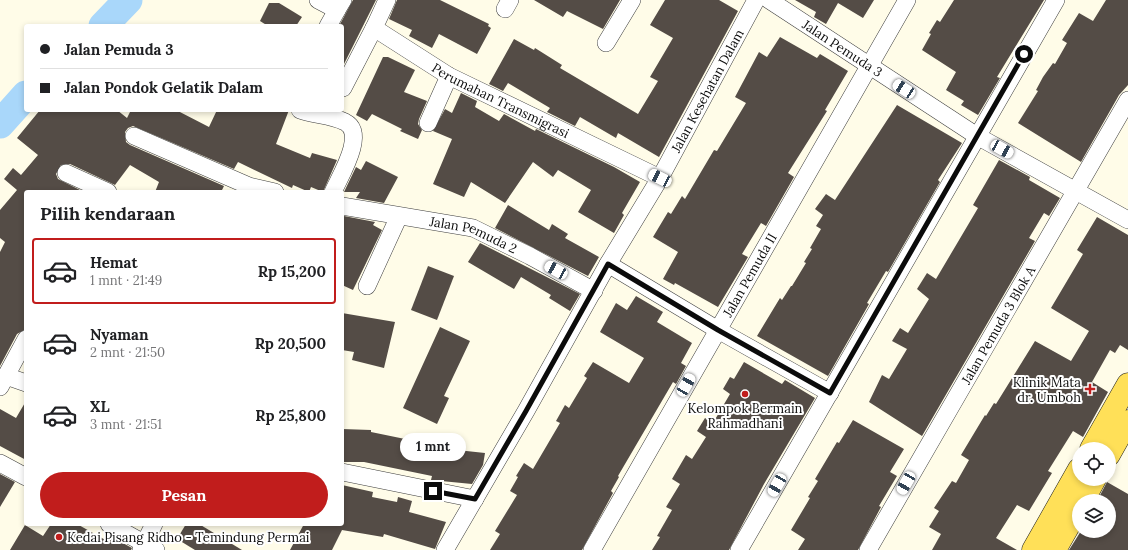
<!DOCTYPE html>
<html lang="id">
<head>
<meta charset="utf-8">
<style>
	:root { --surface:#fff; --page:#f2f2f2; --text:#202124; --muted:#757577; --line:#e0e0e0; --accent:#c11d1c }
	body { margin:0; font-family:Lora,serif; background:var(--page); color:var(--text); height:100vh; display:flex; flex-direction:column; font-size:15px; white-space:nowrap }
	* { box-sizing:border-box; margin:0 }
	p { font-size:13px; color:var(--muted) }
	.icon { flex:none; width:22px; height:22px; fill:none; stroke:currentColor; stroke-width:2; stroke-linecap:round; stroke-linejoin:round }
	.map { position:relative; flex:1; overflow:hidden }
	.drawer { position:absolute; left:24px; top:190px; width:320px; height:336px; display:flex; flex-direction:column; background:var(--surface); border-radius:4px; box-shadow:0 2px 6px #0003 }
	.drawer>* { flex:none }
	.banner { position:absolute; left:24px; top:24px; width:320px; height:88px; border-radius:4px; box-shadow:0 2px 6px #0003; display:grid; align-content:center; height:88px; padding:0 16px; background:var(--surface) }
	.fabs { position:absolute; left:1072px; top:442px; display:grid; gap:8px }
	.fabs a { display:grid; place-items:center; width:44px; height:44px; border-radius:50%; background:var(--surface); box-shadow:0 2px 6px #0003; font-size:20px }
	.end { position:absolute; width:18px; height:18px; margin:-9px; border:5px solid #0b0b0b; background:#fff; box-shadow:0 0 0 2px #fff }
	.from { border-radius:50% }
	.bubble { position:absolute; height:28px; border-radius:14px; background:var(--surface); box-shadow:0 2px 6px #0003; font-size:13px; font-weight:700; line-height:28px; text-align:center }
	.car { position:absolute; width:12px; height:24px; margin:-12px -6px; border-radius:5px; box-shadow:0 0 3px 1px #0007; background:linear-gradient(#fff 24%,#345 0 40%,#fff 0 76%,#345 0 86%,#fff 0) }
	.banner b { display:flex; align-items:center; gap:14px; height:38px; font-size:15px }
	.banner b+b { border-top:1px solid var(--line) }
	.banner i { width:10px; height:10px; background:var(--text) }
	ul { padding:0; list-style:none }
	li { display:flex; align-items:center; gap:12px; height:66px; margin:0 8px 6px; padding:0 8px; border:2px solid transparent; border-radius:4px }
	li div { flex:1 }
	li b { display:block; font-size:15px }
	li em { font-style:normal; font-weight:700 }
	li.active { border-color:var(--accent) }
	li>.icon { width:36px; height:36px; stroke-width:1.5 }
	h2 { padding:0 16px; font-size:18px; line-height:48px }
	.action { display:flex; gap:8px; margin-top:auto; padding:8px 16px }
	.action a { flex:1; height:46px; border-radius:24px; background:var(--accent); color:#fff; font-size:16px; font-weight:700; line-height:46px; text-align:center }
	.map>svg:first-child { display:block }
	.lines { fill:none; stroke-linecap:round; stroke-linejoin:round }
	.river { stroke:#a9d7fa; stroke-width:29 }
	.building { fill:#544c46 }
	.minor-casing { stroke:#3e3e3e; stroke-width:18 }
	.primary-casing { stroke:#1c1c1c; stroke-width:23 }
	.minor { stroke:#fff; stroke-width:17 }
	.primary { stroke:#ffe058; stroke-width:22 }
	.route { stroke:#0b0b0b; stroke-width:5 }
	.poi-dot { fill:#c11d1c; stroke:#fff; stroke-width:1.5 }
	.labels { text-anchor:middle; stroke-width:4; stroke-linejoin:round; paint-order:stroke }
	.street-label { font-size:13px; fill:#0b0b0b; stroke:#fff }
	.poi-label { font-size:13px; fill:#0b0b0b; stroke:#fff; text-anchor:end }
</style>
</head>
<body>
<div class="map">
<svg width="1128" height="550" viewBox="0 0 1128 550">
	<rect width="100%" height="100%" fill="#fffce8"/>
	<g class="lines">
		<g class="river">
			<polyline points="103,26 128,0"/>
			<polyline points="0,124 26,95"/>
		</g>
	</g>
	<g class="building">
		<polygon points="353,0 376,0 342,68 342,26 339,26"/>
		<polygon points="397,0 440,0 489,24 488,26 491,28 477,54 439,34 432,48 409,36 412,30 389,19"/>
		<polygon points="534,0 620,0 603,29 567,11 563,17"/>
		<polygon points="665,0 719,0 738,11 659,157 618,133 616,138 580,117 575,126 547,112 550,108 508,83 503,91 489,84 514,39 534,50 535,48 562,65 560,68 638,114 658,81 650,77 673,38 650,25"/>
		<polygon points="795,0 874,0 863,18 838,3 826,24 814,17 816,12"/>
		<polygon points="954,0 1044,0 997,77 1000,78 978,115 961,105 964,101 946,90 956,72 922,50 931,34 929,33 937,20 940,22"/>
		<polygon points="1106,0 1128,0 1128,85 1119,95 1081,162 1018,123 1038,91 1036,90 1043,77 1053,63 1055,64 1067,43 1062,40 1079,13 1093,21"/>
		<polygon points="269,3 279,3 302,17 296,26 268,26 260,21"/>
		<polygon points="780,37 817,58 820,54 848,71 825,110 827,111 788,173 794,177 766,226 761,223 742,254 748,257 718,307 675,283 674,285 663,279 678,252 653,237 668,212 671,214 682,196 685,199 714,150 717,151 746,103 735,97 759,52 767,57"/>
		<polygon points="383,57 388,57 415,70 404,92 427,101 419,119 418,124 422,130 418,139 400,131 402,129 372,114 367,121 356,115"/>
		<polygon points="461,93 477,101 475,107 499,121 504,114 535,131 536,129 614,167 640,182 622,213 624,215 614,233 578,212 591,190 558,170 553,177 533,162 505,203 471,182 464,197 433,184 452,139 433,131 445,109 452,113"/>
		<polygon points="897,105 962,143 938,180 940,182 888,272 886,271 867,303 869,304 828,376 757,336 780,298 782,300 791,286 792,286 806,263 804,262 812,249 810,248 821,229 816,226 823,215 815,209 826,194 835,200"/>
		<polygon points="40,110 117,110 127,118 131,110 176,110 209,127 217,110 289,110 276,144 310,158 312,153 337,160 323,192 311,187 309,192 293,185 292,188 238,162 234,169 133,126 128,128 125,132 126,142 130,145 224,186 221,192 155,192 159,182 130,165 115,185 70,164 61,165 56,174 58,179 84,192 26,192 26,329 17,334 0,366 0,252 5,242 0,238 0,210 17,190 4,179 13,168 21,175 38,155 17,138"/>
		<polygon points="999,160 1030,177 1029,180 1060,198 1049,216 1044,213 1029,238 1035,241 922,436 869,402 882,375 889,379 907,349 892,341 900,328 908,333 929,299 917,289 927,273 936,279 978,208 973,205"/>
		<polygon points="366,161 398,177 384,203 356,198 360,192 344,192 356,167 361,170"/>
		<polygon points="508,205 549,230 552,224 568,234 565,238 599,257 588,276 495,228"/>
		<polygon points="344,216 375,222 373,225 382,230 353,290 342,285 342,219"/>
		<polygon points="1097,217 1128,235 1128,350 1120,345 1115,353 1110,350 1092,382 1108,392 1083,437 1073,431 1048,471 1052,473 1029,511 1017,505 996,538 1017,550 932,550 941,534 929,527 939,511 934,508 952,481 956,483 969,460 961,455 985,415 986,416 994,403 996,404 1035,341 1071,361 1089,331 1051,308 1083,254 1077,250"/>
		<polygon points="480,243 580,294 570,311 549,298 551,295 521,277 514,289 468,262"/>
		<polygon points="428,266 454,276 437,320 411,310"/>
		<polygon points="636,296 663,312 657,322 692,343 681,363 686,366 676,384 673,382 618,476 619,477 611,491 613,493 582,550 490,550 500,534 495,531 517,495 510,491 518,477 516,476 524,463 533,469 560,423 556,421 565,405 569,408 587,378 584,376 593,362 629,383 644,358 600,332 616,303 627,310"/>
		<polygon points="342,313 395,322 384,368 352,360 354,352 342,350"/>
		<polygon points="440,327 470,341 444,396 449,398 437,424 403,408"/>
		<polygon points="744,362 782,384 785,380 815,398 764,484 729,550 652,550 660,537 657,536 672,510 666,507 680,484 672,479 686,455 692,459 706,437 697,431 705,418 713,423 730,394 723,389 730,377 734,379"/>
		<polygon points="26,401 26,460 0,446 0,409 16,418"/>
		<polygon points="853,420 904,449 890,472 897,476 879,506 881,507 858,550 798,550 805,539 791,530 810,498 808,497 818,481 815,479 837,442 839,443"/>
		<polygon points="342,429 371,430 371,432 405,439 405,442 438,449 438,445 458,449 457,450 485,453 483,465 472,484 431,480 432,476 364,462 342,462"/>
		<polygon points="0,474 15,482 0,507"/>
		<polygon points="1107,482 1128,494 1128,550 1069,550 1081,531 1109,531 1109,501 1097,501"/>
		<polygon points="342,485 373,492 372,497 397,502 398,497 412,501 409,512 446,522 435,549 384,534 383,537 342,530 332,550 290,550 304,524 342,524"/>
		<polygon points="51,524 77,524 109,542 112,537 132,548 131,550 10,550 25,525 43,536"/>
		<polygon points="186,524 199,524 242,550 195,550 177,539"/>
	</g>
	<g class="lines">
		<defs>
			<g id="minor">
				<polyline points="318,0 337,10 343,0"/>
				<path id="s1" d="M 387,0 L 374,28 L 449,76 L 660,178"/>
				<path id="s2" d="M 769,0 L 977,136 L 1128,220"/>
				<polyline points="505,9 510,0"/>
				<polyline points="328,26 337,10"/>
				<polyline points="606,43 632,0"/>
				<polyline points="343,88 374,28"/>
				<path d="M 300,110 C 314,115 332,115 345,122 C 367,133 340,176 333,192"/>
				<polyline points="428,123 449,76"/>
				<polyline points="134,136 249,186 275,192"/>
				<polyline points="66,173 108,192"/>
				<path id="s3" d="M 342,206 L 473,228 L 530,256 L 594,291"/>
				<polyline points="608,264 718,330 830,393"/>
				<polyline points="367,286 399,216"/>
				<polyline points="6,376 26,383"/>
				<polyline points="0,387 26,339"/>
				<polyline points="0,463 26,477"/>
				<polyline points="342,472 475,499"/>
				<polyline points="109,524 156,550"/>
				<polyline points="141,550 154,524"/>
				<path id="s4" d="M 445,550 L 526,411 L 608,264 L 660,178 L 756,0"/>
				<path id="s5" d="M 592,550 L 907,0"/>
				<polyline points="739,550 1056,0"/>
				<path id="s6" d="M 868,550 L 1128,100"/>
			</g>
			<g id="primary">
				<polyline points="1091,449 1128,384"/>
				<polyline points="1109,455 1128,421"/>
				<polyline points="1083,501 1095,479"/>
				<polyline points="1033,550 1079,469"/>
				<polyline points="1055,550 1079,508"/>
			</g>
		</defs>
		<use href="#minor" class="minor-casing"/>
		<use href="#primary" class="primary-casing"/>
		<use href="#minor" class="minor"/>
		<use href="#primary" class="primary"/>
	</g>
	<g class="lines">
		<polyline class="route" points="433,491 475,499 526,411 608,264 718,330 830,393 1024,54"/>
	</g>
	<g class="poi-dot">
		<path d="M1088 383h4v4h4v4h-4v4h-4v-4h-4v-4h4z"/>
		<circle cx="745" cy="394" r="4"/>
		<circle cx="59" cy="537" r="4"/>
	</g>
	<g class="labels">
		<g class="street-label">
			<text dy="5" stroke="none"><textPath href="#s2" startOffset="88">Jalan Pemuda 3</textPath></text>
			<text dy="5" stroke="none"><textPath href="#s4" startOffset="529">Jalan Kesehatan Dalam</textPath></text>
			<text dy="5" stroke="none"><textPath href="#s1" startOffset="177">Perumahan Transmigrasi</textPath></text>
			<text dy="5" stroke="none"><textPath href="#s3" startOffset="135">Jalan Pemuda 2</textPath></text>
			<text dy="5" stroke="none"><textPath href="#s5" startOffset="317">Jalan Pemuda II</textPath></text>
			<text dy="5" stroke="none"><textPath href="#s6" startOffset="260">Jalan Pemuda 3 Blok A</textPath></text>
		</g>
		<g class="poi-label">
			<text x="1081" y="387">Klinik Mata<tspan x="1081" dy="15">dr. Umboh</tspan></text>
			<text x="745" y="413" text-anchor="middle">Kelompok Bermain<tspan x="745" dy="15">Rahmadhani</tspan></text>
			<text x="67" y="542" text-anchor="start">Kedai Pisang Ridho - Temindung Permai</text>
		</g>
	</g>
</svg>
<div class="fabs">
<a><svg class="icon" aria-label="locate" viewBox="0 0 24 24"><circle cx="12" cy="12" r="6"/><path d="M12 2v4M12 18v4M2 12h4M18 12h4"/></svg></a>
<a><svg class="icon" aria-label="layers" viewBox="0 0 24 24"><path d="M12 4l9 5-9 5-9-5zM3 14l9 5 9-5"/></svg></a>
</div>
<i class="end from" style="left:1024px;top:54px"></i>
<i class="end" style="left:433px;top:491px"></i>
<div class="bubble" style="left:400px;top:433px;width:66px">1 mnt</div>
<i class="car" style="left:904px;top:89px;rotate:303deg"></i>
<i class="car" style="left:1002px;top:149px;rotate:119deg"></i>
<i class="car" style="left:660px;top:178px;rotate:296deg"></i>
<i class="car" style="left:556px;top:270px;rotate:299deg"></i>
<i class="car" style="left:686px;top:385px;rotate:30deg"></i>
<i class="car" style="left:906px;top:483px;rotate:210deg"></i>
<i class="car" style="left:777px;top:485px;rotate:210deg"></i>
<div class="banner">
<b><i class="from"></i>Jalan Pemuda 3</b>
<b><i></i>Jalan Pondok Gelatik Dalam</b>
</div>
<section class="drawer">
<h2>Pilih kendaraan</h2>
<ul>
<li class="active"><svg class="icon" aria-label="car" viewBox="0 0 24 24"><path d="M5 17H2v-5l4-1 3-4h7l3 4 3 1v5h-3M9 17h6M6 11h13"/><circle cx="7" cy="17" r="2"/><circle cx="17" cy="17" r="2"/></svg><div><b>Hemat</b><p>1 mnt · 21:49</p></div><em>Rp 15,200</em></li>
<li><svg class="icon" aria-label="car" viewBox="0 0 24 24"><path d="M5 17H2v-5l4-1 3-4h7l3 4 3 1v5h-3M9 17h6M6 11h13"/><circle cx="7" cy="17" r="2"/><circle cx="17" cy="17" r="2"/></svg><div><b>Nyaman</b><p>2 mnt · 21:50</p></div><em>Rp 20,500</em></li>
<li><svg class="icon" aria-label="car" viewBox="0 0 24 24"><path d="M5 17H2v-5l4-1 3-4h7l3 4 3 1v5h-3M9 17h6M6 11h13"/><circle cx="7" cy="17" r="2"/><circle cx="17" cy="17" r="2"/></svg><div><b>XL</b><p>3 mnt · 21:51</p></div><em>Rp 25,800</em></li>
</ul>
<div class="action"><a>Pesan</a></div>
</section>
</div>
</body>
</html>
